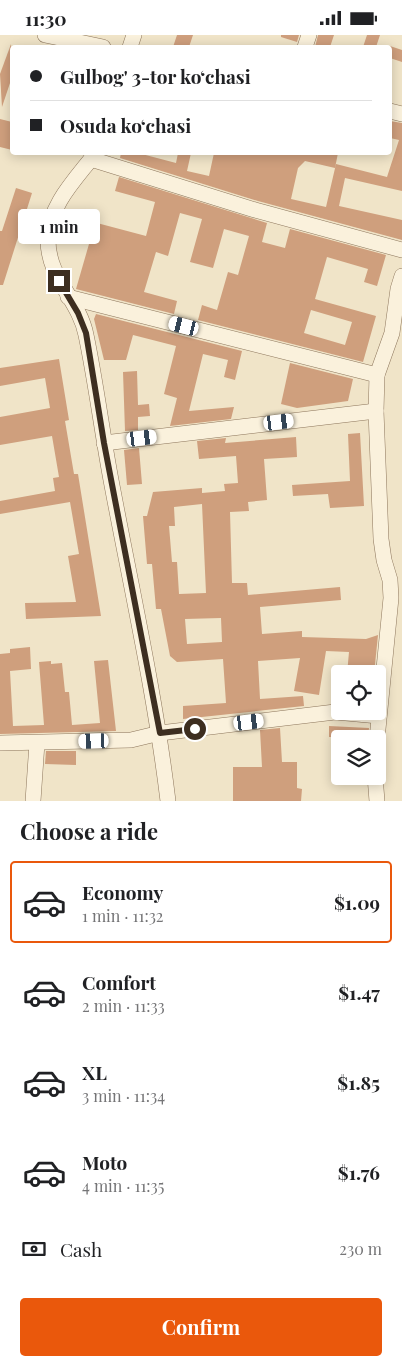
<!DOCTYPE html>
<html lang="en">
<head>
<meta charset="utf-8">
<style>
	:root { --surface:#fff; --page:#f2f2f2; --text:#202124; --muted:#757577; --line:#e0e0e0; --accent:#ea580c }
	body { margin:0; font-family:"Playfair Display",serif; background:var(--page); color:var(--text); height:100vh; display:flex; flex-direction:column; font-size:19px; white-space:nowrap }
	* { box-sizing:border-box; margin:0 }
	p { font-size:16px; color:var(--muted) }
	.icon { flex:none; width:28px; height:28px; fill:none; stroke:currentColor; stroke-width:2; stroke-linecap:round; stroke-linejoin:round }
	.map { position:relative; height:766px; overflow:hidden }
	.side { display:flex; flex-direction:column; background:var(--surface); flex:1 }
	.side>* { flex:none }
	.top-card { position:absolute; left:10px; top:10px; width:382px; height:110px; border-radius:5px; box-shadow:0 2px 12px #0003; display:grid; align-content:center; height:110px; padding:0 20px; background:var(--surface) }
	.controls { position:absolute; left:331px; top:630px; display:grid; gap:10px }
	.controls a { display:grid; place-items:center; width:55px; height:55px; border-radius:5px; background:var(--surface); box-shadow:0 2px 12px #0003; font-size:25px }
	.end { position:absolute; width:22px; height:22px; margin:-11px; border:6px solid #3d2e20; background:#fff; box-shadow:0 0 0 2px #fff }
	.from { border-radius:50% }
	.bubble { position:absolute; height:35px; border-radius:5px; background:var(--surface); box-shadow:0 2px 12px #0003; font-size:16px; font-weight:700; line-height:35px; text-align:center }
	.car { position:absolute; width:15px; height:30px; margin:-15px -8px; border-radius:6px; box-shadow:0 0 4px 1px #0007; background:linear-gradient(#fff 24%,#345 0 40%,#fff 0 76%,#345 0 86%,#fff 0) }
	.top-card b { display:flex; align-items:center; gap:18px; height:48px; font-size:19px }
	.top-card b+b { border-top:1px solid var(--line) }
	.top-card i { width:12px; height:12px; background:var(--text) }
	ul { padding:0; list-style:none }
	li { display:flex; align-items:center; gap:15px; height:82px; margin:0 10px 8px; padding:0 10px; border:2px solid transparent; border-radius:5px }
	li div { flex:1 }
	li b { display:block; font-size:19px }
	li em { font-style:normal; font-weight:700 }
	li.active { border-color:var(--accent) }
	li>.icon { width:45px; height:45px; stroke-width:1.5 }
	h2 { padding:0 20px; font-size:22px; line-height:60px }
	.pay { display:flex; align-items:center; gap:12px; height:55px; padding:0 20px; font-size:19px }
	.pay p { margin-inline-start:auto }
	.cta { display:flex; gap:10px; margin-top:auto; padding:10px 20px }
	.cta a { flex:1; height:58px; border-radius:5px; background:var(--accent); color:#fff; font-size:20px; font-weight:700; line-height:58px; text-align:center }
	.status { display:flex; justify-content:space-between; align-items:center; height:35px; padding:0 25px; background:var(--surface); direction:ltr }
	.status svg { height:14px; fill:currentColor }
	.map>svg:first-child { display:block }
	.building { fill:#cf9f7d; fill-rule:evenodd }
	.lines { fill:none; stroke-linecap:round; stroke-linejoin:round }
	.minor-casing { stroke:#8d765c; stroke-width:16 }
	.minor { stroke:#faf1dc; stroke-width:15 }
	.route { stroke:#3d2e20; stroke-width:6 }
</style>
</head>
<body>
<div class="status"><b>11:30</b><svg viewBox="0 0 49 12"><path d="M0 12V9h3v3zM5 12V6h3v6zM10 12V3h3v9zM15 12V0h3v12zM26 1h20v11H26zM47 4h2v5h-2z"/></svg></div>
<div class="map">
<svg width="402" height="766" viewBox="0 0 402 766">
	<rect width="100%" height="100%" fill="#f0e4c8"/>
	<g class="building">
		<polygon points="177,0 193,0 189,12 173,12"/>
		<polygon points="281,0 299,0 297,7 281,2"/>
		<polygon points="318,0 334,0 330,12 315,12"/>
		<polygon points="367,0 380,0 376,12 363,12"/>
		<polygon points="11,9 12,42 2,72 0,39"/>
		<polygon points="390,11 402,15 402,27 390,23"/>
		<polygon points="0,84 12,87 12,115 0,112"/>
		<polygon points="390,86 402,88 402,156 345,143 339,171 402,185 402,205 258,166 120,123 121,118 138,118 176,128 178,118 191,118 187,136 209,141 214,118 338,118 335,133 305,126 298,133 291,164 326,172 336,129 387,142 399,105 390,103"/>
		<path d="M 119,142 L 267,188 L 262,207 L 285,213 L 290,194 L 386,220 L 377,251 L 364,247 L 368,234 L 327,222 L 315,264 L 376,281 L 363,327 L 198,285 L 202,270 L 217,275 L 228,237 L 238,240 L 249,201 L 224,194 L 213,233 L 190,227 L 202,184 L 180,178 L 168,221 L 156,217 L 144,257 L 177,266 L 174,279 L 76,254 L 89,209 L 76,205 L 80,194 L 95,198 L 97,188 L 146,201 L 155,167 L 115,156 ZM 311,275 L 352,287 L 345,310 L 304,298 Z"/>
		<polygon points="16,153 32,158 3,250 0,250 0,196 2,196"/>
		<polygon points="96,279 242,316 235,345 224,342 228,325 203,319 189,376 234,372 231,384 170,391 177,363 164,359 176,311 133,300 126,325 104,325 94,284"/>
		<polygon points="59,324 69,385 65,386 74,439 78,439 101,581 26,584 25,568 76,567 68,521 79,519 70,467 0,479 0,466 55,456 53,443 59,442 52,401 0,410 0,382 50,373 45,343 0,351 0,333"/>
		<polygon points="290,328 353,344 348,366 297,373 281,369"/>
		<polygon points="137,336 138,370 149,369 150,381 138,382 138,395 125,396 123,337"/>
		<polygon points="360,398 364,471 330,473 328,459 293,461 292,450 350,446 348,399"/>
		<path d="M 296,402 L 297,422 L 264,424 L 267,465 L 248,467 L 249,476 L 230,477 L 232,548 L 247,548 L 248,560 L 340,552 L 341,565 L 260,572 L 262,599 L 302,596 L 302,602 L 366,604 L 378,600 L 374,639 L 347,639 L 349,617 L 326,616 L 319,660 L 294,656 L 300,623 L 258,626 L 260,664 L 303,661 L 304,671 L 183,684 L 183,671 L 226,668 L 223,624 L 177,627 L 170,621 L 161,574 L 156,574 L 152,529 L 147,529 L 143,481 L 147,481 L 153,457 L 202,453 L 202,458 L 225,456 L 224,449 L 238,448 L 236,421 L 199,424 L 197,406 L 226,403 L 225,408 ZM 202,469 L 206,558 L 179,559 L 177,527 L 172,527 L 169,491 L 175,491 L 174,472 ZM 221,583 L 222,607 L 187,609 L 185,584 Z"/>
		<polygon points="139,413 142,449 127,450 124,415"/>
		<polygon points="30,612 31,634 10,636 13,691 44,690 39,627 51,626 51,629 62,628 65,657 69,657 72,690 100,688 94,626 108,625 116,696 0,699 0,619 10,618 10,614"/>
		<polygon points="329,691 369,693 368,704 329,702"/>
		<polygon points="280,693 282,727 297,727 297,753 302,754 301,766 233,766 233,732 262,732 260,695"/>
		<polygon points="46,716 76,716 76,730 45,729"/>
	</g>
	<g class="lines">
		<defs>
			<g id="minor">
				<polyline points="45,0 103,12"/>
				<polyline points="130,12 134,0"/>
				<polyline points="305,12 309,0"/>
				<polyline points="390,76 402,79"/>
				<path d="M 93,118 L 91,124 C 72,148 50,171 48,203 C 47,243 79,264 86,300 C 96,348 102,397 111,445 C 131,552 155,658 168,766"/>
				<polyline points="91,124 255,175 402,215"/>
				<polyline points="68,262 377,340"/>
				<polyline points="104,408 376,376"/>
				<polyline points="377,704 391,563 390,545 384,525 381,504 376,376 377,340 392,298 398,254 402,241"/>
				<polyline points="0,708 131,705 160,698 335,677 379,681"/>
				<polyline points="375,741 377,766"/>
				<polyline points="33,766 37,708"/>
			</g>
		</defs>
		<use href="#minor" class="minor-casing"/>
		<use href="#minor" class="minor"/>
	</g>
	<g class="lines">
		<polyline class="route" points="59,246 78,278 86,298 104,408 160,698 195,694"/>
	</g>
</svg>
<div class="controls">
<a><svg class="icon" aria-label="locate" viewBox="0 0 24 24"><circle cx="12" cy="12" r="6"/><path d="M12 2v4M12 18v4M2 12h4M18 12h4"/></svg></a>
<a><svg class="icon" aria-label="layers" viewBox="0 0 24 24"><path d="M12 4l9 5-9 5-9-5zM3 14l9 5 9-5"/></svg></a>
</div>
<i class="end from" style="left:195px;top:694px"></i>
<i class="end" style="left:59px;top:246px"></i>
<div class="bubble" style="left:18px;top:174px;width:82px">1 min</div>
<i class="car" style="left:184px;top:291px;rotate:284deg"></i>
<i class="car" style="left:279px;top:387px;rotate:83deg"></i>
<i class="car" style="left:142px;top:403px;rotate:83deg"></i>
<i class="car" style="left:249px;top:687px;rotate:83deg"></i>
<i class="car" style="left:94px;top:706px;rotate:268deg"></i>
<div class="top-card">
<b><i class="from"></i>Gulbog' 3-tor koʻchasi</b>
<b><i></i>Osuda koʻchasi</b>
</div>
</div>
<section class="side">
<h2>Choose a ride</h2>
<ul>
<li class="active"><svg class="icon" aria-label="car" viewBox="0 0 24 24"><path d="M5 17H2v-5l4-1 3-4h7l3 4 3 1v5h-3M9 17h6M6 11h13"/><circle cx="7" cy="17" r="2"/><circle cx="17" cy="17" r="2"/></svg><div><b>Economy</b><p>1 min · 11:32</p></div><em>$1.09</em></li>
<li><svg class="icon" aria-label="car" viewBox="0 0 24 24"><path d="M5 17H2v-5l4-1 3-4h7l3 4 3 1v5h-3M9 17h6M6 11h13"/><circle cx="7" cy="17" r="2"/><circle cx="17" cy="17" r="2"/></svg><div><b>Comfort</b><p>2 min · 11:33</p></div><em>$1.47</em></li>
<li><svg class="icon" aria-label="car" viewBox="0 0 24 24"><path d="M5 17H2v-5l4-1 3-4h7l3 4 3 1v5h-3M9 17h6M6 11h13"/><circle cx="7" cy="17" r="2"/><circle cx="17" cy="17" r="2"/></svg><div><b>XL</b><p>3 min · 11:34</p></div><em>$1.85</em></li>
<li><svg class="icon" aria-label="car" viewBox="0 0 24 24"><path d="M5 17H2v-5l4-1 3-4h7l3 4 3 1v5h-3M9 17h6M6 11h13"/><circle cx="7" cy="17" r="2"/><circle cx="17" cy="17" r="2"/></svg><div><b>Moto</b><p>4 min · 11:35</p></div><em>$1.76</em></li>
</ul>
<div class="pay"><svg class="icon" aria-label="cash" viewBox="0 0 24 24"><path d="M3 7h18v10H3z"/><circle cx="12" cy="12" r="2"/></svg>Cash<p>230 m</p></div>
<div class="cta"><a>Confirm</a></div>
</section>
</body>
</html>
